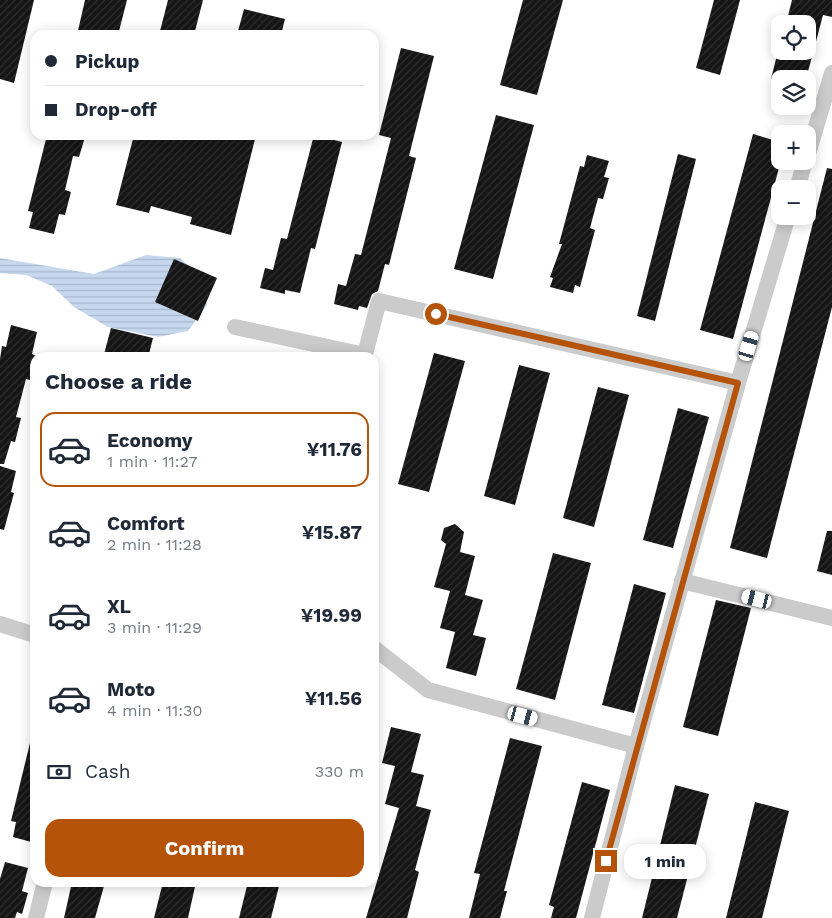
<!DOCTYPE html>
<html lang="en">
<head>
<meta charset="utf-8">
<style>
	:root { --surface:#fff; --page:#f6f6f7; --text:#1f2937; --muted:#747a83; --line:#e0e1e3; --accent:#b45309 }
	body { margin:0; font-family:"Work Sans",sans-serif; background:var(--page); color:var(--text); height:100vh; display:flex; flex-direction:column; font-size:19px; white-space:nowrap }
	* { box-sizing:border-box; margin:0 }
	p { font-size:16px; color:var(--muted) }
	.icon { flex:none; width:28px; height:28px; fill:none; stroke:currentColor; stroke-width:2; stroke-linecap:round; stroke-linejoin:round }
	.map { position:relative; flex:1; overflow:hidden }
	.panel { position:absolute; left:30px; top:352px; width:349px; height:535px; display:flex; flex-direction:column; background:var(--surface); border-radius:15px; box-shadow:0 2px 12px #0003 }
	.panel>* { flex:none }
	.banner { position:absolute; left:30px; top:30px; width:349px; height:110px; border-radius:15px; box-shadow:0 2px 12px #0003; display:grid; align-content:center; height:110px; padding:0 15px; background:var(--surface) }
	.fabs { position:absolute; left:771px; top:15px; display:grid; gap:10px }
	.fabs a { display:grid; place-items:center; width:45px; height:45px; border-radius:10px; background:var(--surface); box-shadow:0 2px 12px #0003; font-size:25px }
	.end { position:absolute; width:22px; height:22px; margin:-11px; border:6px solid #b45309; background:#fff; box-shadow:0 0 0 2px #fff }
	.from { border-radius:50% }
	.bubble { position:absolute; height:35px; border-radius:15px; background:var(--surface); box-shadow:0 2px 12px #0003; font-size:16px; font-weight:700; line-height:35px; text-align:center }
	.car { position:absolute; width:15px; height:30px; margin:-15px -8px; border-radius:6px; box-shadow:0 0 4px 1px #0007; background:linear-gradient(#fff 24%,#345 0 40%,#fff 0 76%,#345 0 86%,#fff 0) }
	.banner b { display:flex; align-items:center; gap:18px; height:48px; font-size:19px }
	.banner b+b { border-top:1px solid var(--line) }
	.banner i { width:12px; height:12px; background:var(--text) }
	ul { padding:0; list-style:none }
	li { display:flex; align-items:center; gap:15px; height:75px; margin:0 10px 8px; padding:0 5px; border:2px solid transparent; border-radius:15px }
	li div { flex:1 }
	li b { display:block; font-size:19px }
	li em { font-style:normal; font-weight:700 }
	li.active { border-color:var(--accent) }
	li>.icon { width:45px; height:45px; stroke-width:1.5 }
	h2 { padding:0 15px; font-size:22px; line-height:60px }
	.pay { display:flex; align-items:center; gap:12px; height:55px; padding:0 15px; font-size:19px }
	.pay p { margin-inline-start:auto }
	.primary-button { display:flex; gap:10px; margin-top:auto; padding:10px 15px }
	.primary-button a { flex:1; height:58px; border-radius:15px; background:var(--accent); color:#fff; font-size:20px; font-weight:700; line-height:58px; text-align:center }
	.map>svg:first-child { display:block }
	.water { fill:url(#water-rules) }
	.building { fill:url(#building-hatch) }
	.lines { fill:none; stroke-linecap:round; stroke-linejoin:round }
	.minor { stroke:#cbcbcb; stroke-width:16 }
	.route { stroke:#b45309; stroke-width:6 }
</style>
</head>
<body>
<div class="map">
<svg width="832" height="918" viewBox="0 0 832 918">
	<defs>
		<pattern id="water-rules" width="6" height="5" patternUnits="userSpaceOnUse" patternTransform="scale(1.25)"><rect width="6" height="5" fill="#c6d7ee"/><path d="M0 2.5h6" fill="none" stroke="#aab9cc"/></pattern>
		<pattern id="building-hatch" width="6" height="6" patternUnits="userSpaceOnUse" patternTransform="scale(1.25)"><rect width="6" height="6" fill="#151515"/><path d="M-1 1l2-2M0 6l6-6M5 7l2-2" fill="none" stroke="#2f2f2f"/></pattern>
	</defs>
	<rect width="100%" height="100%" fill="#fff"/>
	<polygon class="water" points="146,255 180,258 203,279 207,305 188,331 158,337 108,327 74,307 52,286 26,275 0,273 0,258 94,274"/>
	<g class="building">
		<polygon points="0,0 34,0 14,83 0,79"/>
		<polygon points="85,0 127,0 118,35 77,35"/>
		<polygon points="168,0 203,0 194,35 159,35"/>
		<polygon points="523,0 563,0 537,95 500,85"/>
		<polygon points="714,0 740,0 720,75 696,68"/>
		<polygon points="792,0 832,0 832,17 823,15 806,79 771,79 778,51 808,51 808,24 786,24"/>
		<polygon points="244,9 285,19 281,35 237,35"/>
		<polygon points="401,48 434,56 409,156 416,158 389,265 385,264 378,291 372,294 367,308 359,306 358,310 334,304 338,284 346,286 355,254 361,255 391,138 379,135"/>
		<polygon points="496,115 534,125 493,279 454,269"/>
		<polygon points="753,134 780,142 780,164 733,339 700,330"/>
		<polygon points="47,135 85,137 79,157 73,156 65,190 71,192 65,215 59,214 54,234 29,228 33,212 28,211"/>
		<polygon points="134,135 256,135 231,235 190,224 192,217 151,206 149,213 116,205"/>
		<polygon points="314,135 342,142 315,249 311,248 300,293 285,290 285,294 260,288 265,268 273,270 281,238 287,239"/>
		<polygon points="678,154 696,159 655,321 637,316"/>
		<polygon points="587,155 609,161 604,177 609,178 603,199 598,198 590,228 595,230 580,287 575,285 573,293 550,287 553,278 550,277 562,244 559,244 580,166 584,167"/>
		<polygon points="827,168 832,169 832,307 767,558 730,548"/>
		<polygon points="174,259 217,278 198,321 155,302"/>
		<polygon points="11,325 37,332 32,354 36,356 30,380 26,379 16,417 21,418 15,442 11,441 4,464 0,464 0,359 2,346 6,347"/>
		<polygon points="111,328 153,338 148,358 103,358"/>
		<polygon points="434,353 465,361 429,492 398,484"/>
		<polygon points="519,365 550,373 515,505 484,496"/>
		<polygon points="598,387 629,395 594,527 563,518"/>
		<polygon points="678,408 709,417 673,548 643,540"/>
		<polygon points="0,466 16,471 11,492 14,493 4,530 0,529"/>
		<polygon points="455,524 464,532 460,552 475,556 465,595 483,600 473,635 486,638 476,676 446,668 455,632 440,628 450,591 434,587 446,544 441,540 444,528"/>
		<polygon points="827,531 832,531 832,575 817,571"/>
		<polygon points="553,553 591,563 555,700 516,689"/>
		<polygon points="634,584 666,593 634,713 602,705"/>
		<polygon points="716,600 751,608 718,736 683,727"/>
		<polygon points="391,727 421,734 411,772 424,775 416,806 431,810 415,870 419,872 407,918 366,918 399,808 385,804 395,766 382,763"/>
		<polygon points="510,738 542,746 504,891 507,891 500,918 469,918 480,874 474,873"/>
		<polygon points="30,743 35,744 35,843 13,837 16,822 11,821"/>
		<polygon points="582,782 610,790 576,918 551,918 554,907 549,905"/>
		<polygon points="675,785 709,794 677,918 642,918"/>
		<polygon points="755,802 789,811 762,918 726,918"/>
		<polygon points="5,862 28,868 22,891 28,893 22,914 17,912 15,918 0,918 0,879"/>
		<polygon points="72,882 100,882 100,884 104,886 95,918 64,918"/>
		<polygon points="163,882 196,882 188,918 154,918"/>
		<polygon points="248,882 280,882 271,918 239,918"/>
	</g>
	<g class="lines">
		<g class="minor">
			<polyline points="808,154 832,73"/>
			<polyline points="797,189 805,161"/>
			<polyline points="235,327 365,355"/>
			<polyline points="364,358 379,301 738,383"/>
			<polyline points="682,581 832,618"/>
			<polyline points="0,624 35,635"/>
			<polyline points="374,648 428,690 636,746 592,918"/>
			<polyline points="636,746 738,383 788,216"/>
			<polyline points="36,918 45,882"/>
		</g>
	</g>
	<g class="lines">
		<polyline class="route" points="436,314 738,383 606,861"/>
	</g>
</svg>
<div class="fabs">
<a><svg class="icon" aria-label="locate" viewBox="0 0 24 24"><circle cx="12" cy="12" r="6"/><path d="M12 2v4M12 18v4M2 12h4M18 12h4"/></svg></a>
<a><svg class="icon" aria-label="layers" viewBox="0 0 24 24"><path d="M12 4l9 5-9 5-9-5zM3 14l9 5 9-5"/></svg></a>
<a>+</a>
<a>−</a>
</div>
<i class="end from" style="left:436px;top:314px"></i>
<i class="end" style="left:606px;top:861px"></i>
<div class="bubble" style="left:624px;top:844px;width:82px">1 min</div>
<i class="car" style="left:749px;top:346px;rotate:17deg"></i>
<i class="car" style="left:757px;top:599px;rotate:284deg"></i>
<i class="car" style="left:523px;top:716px;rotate:105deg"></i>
<div class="banner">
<b><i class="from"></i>Pickup</b>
<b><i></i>Drop-off</b>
</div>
<section class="panel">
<h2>Choose a ride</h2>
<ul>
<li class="active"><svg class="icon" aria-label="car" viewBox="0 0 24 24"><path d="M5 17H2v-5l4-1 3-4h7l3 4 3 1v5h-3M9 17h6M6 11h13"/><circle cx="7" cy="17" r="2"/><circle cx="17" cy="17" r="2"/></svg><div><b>Economy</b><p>1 min · 11:27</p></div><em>¥11.76</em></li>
<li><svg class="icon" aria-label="car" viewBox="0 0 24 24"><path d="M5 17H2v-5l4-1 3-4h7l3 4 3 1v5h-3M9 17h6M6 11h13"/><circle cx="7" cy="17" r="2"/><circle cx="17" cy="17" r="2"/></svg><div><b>Comfort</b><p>2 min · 11:28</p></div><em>¥15.87</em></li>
<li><svg class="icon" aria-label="car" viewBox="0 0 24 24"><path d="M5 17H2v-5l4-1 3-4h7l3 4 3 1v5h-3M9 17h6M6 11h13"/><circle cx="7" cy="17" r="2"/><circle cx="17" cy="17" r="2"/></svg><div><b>XL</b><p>3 min · 11:29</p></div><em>¥19.99</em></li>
<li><svg class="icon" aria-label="car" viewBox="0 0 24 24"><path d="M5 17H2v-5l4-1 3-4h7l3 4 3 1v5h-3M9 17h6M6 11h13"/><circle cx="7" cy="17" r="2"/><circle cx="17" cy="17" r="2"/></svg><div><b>Moto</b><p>4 min · 11:30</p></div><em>¥11.56</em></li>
</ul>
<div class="pay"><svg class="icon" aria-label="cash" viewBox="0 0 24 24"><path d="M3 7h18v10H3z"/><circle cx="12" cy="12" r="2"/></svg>Cash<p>330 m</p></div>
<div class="primary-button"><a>Confirm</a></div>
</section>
</div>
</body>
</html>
